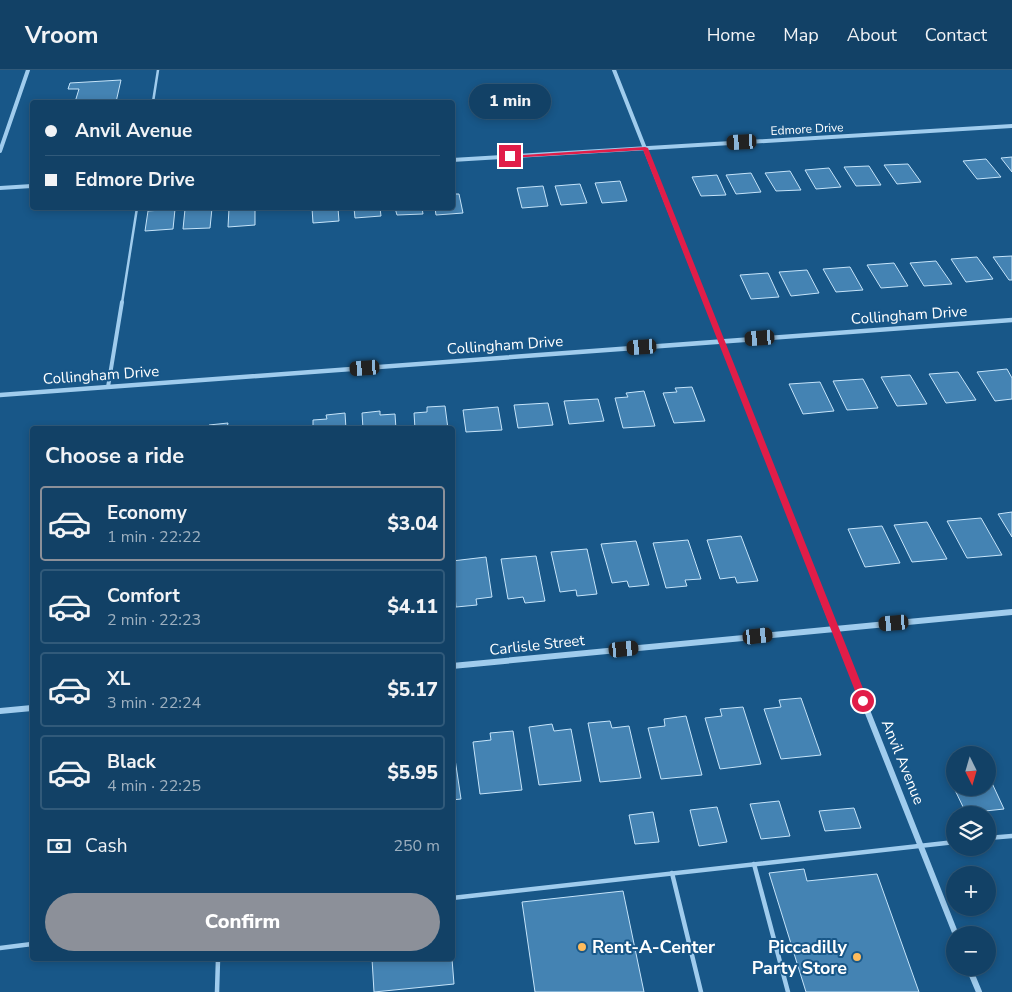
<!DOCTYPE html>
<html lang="en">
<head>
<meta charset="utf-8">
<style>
	:root { --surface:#124166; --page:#1b486c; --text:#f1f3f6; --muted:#9cafbf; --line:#315a7a; --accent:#8c9099 }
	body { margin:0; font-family:"Nunito Sans",sans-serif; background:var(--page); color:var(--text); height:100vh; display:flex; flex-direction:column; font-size:19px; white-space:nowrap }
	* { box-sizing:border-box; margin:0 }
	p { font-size:16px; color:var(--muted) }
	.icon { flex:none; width:28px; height:28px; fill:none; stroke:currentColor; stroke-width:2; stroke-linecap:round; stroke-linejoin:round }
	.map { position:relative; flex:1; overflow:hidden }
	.panel { position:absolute; left:30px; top:356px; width:425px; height:535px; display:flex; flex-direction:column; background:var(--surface); border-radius:5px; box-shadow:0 2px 8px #0003,0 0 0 1px var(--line) }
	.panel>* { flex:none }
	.guide { position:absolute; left:30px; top:30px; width:425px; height:110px; border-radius:5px; box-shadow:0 2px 8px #0003,0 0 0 1px var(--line); display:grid; align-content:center; height:110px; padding:0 15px; background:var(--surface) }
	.needle { width:32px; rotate:175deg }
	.controls { position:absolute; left:946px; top:676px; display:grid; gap:10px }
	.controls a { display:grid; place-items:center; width:50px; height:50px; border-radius:50%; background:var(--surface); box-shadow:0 2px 8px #0003,0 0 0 1px var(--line); font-size:25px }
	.end { position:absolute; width:22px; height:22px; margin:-11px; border:6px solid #e11d48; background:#fff; box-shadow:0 0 0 2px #fff }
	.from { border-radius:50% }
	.bubble { position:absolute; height:35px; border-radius:18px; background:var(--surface); box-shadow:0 2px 8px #0003,0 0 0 1px var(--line); font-size:16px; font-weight:800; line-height:35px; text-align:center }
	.car { position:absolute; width:15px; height:30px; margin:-15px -8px; border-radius:6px; box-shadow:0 0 4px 1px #0007; background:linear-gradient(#222 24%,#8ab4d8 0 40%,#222 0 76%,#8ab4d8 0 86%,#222 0) }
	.guide b { display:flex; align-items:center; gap:18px; height:48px; font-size:19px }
	.guide b+b { border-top:1px solid var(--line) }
	.guide i { width:12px; height:12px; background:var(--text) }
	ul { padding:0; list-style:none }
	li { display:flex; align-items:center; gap:15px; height:75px; margin:0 10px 8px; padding:0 5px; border:2px solid var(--line); border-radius:5px }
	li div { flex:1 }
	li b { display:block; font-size:19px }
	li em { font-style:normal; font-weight:800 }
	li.selected { border-color:var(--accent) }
	li>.icon { width:45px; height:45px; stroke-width:1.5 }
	h2 { padding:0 15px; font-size:22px; line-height:60px }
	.pay { display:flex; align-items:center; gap:12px; height:55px; padding:0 15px; font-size:19px }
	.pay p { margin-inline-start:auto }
	.primary-button { display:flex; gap:10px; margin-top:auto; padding:10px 15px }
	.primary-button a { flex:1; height:58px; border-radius:30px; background:var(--accent); color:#fff; font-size:20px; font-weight:800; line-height:58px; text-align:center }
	header { display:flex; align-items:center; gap:30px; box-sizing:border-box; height:70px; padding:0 25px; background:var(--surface); border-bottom:1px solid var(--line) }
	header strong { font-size:24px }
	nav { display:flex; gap:28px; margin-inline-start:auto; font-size:18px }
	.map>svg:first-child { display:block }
	.building { fill:#4483b3; stroke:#c5e4fa }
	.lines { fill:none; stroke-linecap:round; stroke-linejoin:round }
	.service-far2 { stroke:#a0cced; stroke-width:2.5 }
	.service-far1 { stroke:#a0cced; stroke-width:4 }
	.service { stroke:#a0cced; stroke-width:4.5 }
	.minor-far2 { stroke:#a0cced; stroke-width:4 }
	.minor-far1 { stroke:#a0cced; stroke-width:4.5 }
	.minor { stroke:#a0cced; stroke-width:6 }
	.route { fill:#e11d48 }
	.poi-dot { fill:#ffbc5c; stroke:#185788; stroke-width:2 }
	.labels { text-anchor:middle; stroke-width:4; stroke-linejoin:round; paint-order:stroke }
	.far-street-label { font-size:12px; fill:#fff; stroke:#185788 }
	.street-label { font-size:15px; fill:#fff; stroke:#185788 }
	.near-poi-label { font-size:18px; font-weight:bold; fill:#fff; stroke:#185788; text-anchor:start }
</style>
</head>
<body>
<header>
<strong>Vroom</strong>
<nav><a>Home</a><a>Map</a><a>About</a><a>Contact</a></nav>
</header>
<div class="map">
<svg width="1012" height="922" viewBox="0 0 1012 922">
	<rect width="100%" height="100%" fill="#185788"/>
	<g class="building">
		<polygon points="121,10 116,32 75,32 79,19 68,19 70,13"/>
		<polygon points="1012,87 1012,102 1001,88"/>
		<polygon points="986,89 1001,107 977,109 963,91"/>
		<polygon points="908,94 921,112 897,114 884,95"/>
		<polygon points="869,96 881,115 856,116 844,97"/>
		<polygon points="829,98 841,117 816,119 805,100"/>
		<polygon points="790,101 801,120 776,121 765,103"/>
		<polygon points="751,103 761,122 736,124 726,105"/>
		<polygon points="717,105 726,125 701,126 692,107"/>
		<polygon points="620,111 627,131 602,133 595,113"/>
		<polygon points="580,114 587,133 561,135 555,116"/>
		<polygon points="543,116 548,136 522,138 517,118"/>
		<polygon points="452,124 459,124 463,143 436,145 435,138 452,138"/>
		<polygon points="212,138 210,158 183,159 185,139"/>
		<polygon points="229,138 255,138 255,155 228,157"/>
		<polygon points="312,138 338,138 339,151 313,153"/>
		<polygon points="354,138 380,138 381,146 355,148"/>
		<polygon points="395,138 422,138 423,144 397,145"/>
		<polygon points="175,139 173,159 145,161 148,141"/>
		<polygon points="1012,186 1012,210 1009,210 993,187"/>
		<polygon points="977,187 993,209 966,212 951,189"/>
		<polygon points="936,191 952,214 924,216 910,193"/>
		<polygon points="894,193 908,216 881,218 867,195"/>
		<polygon points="850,197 863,220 836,222 823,199"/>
		<polygon points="807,200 819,223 791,226 779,202"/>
		<polygon points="768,203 779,227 751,229 740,205"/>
		<polygon points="1007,299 1012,308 1012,329 995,331 977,302"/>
		<polygon points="958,302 976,330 946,333 929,304"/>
		<polygon points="910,305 927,334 897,336 881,307"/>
		<polygon points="863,309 878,338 847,340 833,311"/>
		<polygon points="820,312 834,341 803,344 789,314"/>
		<polygon points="692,317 705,351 674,353 663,323 677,322 675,318"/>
		<polygon points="644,321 655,356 623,358 615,328 628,327 626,323"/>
		<polygon points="598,329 604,351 569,354 564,331"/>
		<polygon points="548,333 553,355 518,358 514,335"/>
		<polygon points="445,336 448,359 415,359 414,343 427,342 427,337"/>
		<polygon points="498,337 502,360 466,362 463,340"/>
		<polygon points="380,341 380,345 395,344 396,359 363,359 362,343"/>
		<polygon points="345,343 346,359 313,359 313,350 327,349 326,345"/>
		<polygon points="228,353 227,358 241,356 241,359 209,359 209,355"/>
		<polygon points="1012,442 1012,467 998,444"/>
		<polygon points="981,448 1002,485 967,488 947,451"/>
		<polygon points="927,452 947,489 912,492 894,455"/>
		<polygon points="882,456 900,493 865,497 848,459"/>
		<polygon points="741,466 758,511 737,513 735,507 720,509 707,470"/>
		<polygon points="688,470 701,509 685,510 687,516 666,518 653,473"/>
		<polygon points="636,471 649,515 629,517 627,511 612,513 601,474"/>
		<polygon points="587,479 597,524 577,526 576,520 560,522 551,482"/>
		<polygon points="536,486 545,531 525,533 523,527 508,529 501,489"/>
		<polygon points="486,487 492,527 476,529 477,535 456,537 452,491"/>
		<polygon points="801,628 821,685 781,689 764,639 781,637 779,630"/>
		<polygon points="743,637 761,694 720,699 705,648 722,646 720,639"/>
		<polygon points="686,646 702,705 661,709 648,658 665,656 664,649"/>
		<polygon points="610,651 612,658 629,656 641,708 600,712 588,653"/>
		<polygon points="552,654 554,661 571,659 581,711 539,715 529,657"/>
		<polygon points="513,661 522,720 480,724 473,672 491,670 490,663"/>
		<polygon points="452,669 461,729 452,730"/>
		<polygon points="991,711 1004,739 966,743 953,716 955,718 988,718 988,712"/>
		<polygon points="779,731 790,766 761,769 750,734"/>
		<polygon points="717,737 727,772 699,776 690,740"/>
		<polygon points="854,738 861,758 825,761 819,741"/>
		<polygon points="653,742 659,772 635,774 629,745"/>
		<polygon points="804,799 807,811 877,804 919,922 806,922 769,803"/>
		<polygon points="623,821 644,922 535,922 522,832"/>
		<polygon points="372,889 452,889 454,914 374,922"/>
	</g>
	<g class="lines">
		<g class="service-far2">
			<polyline points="153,32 158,0"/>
			<polyline points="122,233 137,138"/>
		</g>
		<polyline class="service-far1" points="108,317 122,232"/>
		<g class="service">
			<polyline points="988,768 1012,766"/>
			<polyline points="754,794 788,922"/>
			<polyline points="672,803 701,922"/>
			<polyline points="452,828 955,772"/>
			<polyline points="0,878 32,874"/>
			<polyline points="217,922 218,889"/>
		</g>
		<g class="minor-far2">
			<polyline points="614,0 706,233"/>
			<polyline points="0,81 28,0"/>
			<polyline points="452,90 1012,56"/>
			<polyline points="0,118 32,116"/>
		</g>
		<g class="minor-far1">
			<polyline points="706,232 825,534"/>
			<polyline points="0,325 1012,250"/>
		</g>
		<g class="minor">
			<polyline points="824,532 956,865"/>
			<polyline points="452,596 1012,542"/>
			<polyline points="0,641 32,638"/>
			<polyline points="969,898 979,922"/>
		</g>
	</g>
	<polygon class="route" points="645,77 648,78 868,631 867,633 863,634 859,631 643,80 510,88 507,86"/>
	<g class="poi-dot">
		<circle cx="582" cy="877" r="5"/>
		<circle cx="857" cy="887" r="5"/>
	</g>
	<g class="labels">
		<g class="far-street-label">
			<text transform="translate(807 59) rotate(-3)" y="4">Edmore Drive</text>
		</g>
		<g class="street-label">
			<text transform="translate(909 245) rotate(-4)" y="5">Collingham Drive</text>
			<text transform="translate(505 275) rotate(-4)" y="5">Collingham Drive</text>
			<text transform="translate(101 305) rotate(-4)" y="5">Collingham Drive</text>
			<text transform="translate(537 575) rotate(-6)" y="5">Carlisle Street</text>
			<text transform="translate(903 692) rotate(68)" y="5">Anvil Avenue</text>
		</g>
		<g class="near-poi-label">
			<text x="592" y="883">Rent-A-Center</text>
			<text x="847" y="883" text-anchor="end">Piccadilly<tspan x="847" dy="21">Party Store</tspan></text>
		</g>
	</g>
</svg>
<div class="controls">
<a><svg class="needle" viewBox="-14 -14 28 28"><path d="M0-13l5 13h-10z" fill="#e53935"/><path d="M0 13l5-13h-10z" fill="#9cafbf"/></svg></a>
<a><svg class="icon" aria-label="layers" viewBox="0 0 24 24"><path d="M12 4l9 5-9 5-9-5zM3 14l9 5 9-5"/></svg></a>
<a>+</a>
<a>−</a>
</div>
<i class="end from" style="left:863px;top:631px"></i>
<i class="end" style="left:510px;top:86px"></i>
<div class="bubble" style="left:469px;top:14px;width:82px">1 min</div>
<i class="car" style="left:742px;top:72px;rotate:267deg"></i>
<i class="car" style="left:760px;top:268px;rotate:266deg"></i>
<i class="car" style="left:642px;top:277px;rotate:266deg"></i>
<i class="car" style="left:365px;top:298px;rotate:266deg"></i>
<i class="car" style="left:894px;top:553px;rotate:265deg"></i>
<i class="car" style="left:758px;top:566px;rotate:84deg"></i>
<i class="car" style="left:624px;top:579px;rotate:84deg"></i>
<div class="guide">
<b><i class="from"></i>Anvil Avenue</b>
<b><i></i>Edmore Drive</b>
</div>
<section class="panel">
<h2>Choose a ride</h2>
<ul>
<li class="selected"><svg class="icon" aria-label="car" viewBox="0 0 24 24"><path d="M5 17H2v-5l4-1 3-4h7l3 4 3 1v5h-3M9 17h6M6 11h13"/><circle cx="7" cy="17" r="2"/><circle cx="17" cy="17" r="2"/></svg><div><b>Economy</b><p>1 min · 22:22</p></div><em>$3.04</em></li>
<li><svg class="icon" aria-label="car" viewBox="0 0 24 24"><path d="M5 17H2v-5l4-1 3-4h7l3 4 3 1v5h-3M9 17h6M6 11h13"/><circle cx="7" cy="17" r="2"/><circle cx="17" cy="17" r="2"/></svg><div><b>Comfort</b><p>2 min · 22:23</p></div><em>$4.11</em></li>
<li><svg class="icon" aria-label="car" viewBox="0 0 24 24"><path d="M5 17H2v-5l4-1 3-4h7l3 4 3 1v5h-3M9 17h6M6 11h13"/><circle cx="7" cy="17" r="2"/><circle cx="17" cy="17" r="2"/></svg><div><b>XL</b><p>3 min · 22:24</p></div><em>$5.17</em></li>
<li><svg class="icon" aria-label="car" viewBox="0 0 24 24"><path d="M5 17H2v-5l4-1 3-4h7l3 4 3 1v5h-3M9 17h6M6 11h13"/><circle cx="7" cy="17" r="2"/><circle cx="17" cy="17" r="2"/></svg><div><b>Black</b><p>4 min · 22:25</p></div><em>$5.95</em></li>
</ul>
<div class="pay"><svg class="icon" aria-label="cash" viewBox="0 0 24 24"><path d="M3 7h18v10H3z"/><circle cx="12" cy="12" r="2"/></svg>Cash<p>250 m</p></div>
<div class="primary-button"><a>Confirm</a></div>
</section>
</div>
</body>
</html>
